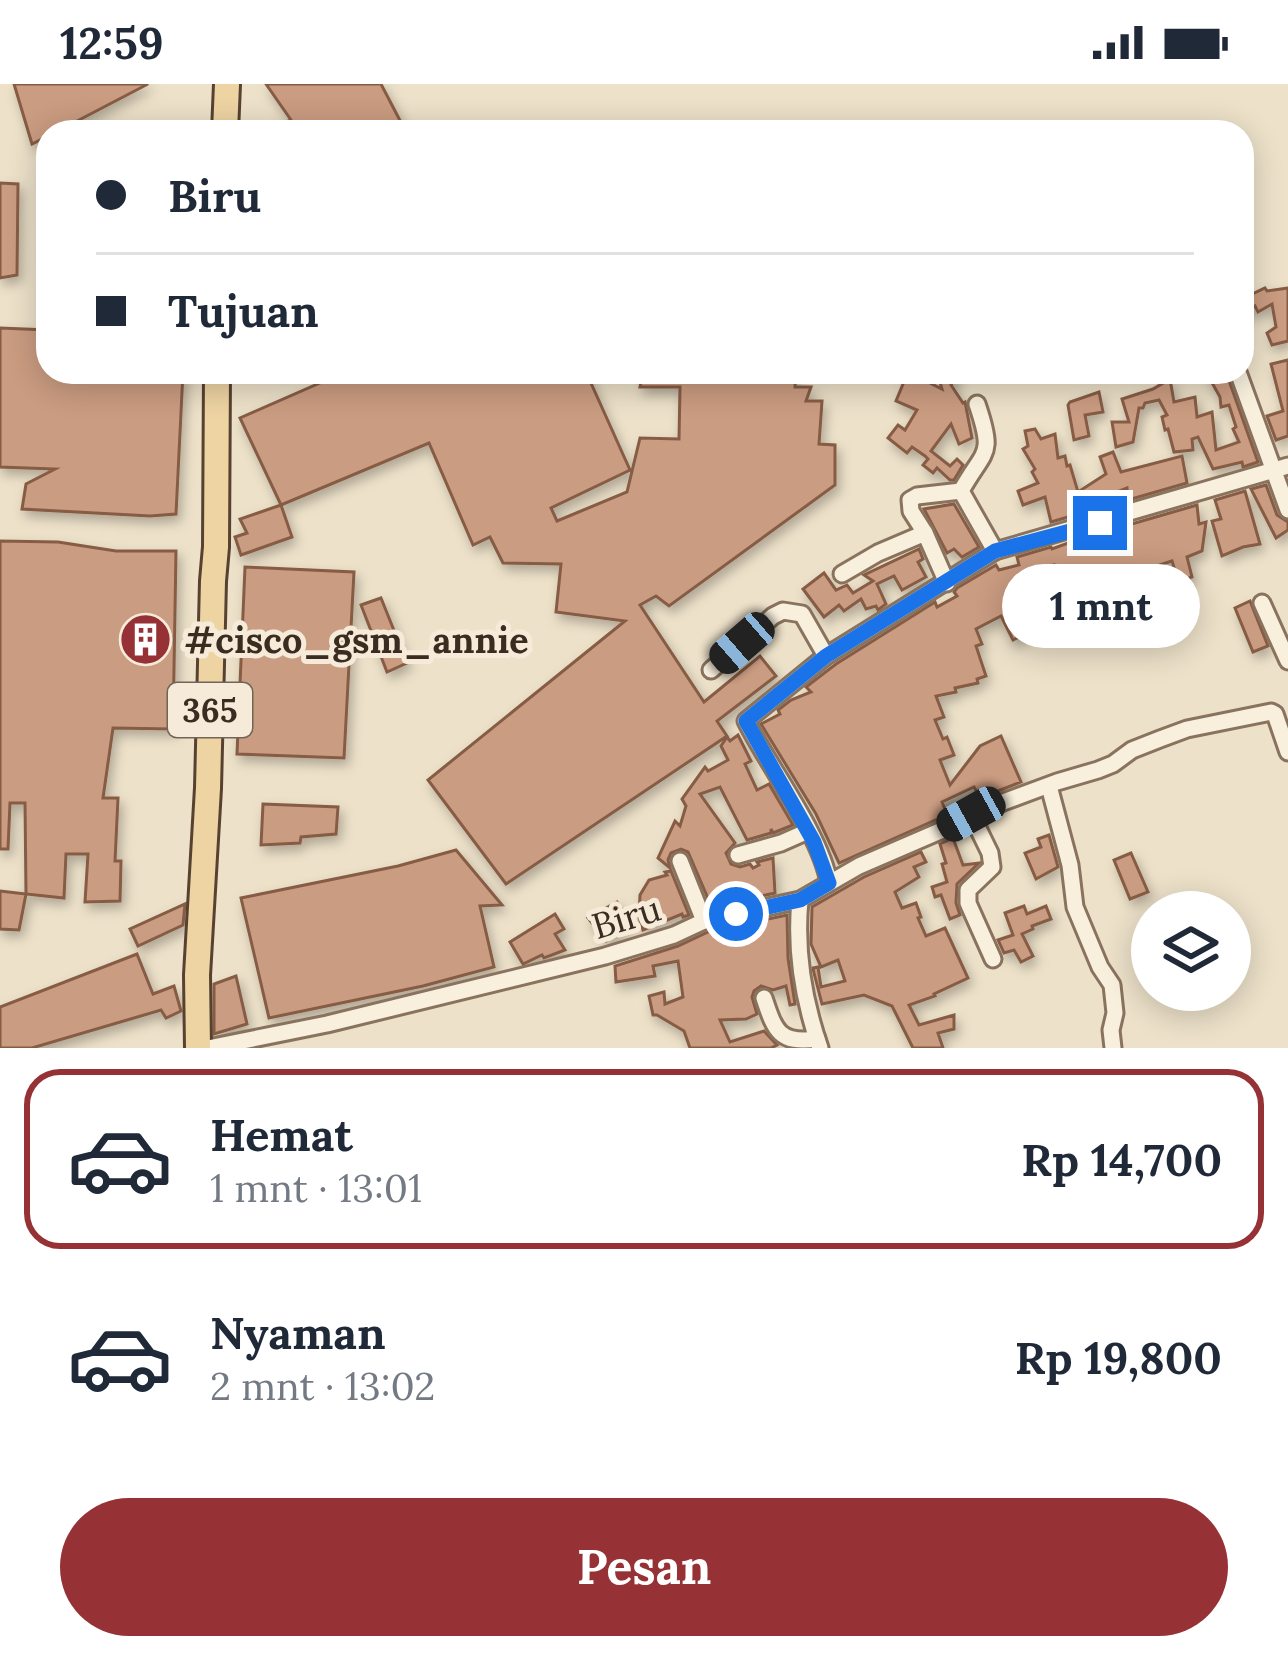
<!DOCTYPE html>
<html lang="id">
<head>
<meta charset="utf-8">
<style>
	:root { --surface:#fff; --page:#f6f6f7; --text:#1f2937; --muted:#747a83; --line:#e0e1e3; --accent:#963135 }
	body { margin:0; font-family:Lora,serif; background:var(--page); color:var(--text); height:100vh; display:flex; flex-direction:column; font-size:45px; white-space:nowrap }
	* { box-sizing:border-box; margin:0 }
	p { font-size:39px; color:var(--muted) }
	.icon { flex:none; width:66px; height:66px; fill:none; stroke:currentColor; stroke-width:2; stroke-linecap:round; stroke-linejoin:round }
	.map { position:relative; height:964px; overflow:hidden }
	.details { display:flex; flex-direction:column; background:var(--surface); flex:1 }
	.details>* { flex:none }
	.guide { position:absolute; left:36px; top:36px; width:1218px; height:264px; border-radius:36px; box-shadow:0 6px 30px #0003; display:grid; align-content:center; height:264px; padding:0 60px; background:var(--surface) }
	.buttons { position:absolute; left:1131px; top:807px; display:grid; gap:24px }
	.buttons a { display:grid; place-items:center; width:120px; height:120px; border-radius:50%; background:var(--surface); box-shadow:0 6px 30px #0003; font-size:60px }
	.end { position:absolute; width:54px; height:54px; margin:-27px; border:15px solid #1a73e8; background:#fff; box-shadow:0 0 0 6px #fff }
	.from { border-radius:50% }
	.bubble { position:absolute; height:84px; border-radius:42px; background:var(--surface); box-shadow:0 6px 30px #0003; font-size:39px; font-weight:700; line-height:84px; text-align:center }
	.car { position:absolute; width:36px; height:72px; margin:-36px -18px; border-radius:15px; box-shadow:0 0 9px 3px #0007; background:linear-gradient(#222 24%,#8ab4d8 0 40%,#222 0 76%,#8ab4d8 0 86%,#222 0) }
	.guide b { display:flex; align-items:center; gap:42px; height:114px; font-size:45px }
	.guide b+b { border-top:3px solid var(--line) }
	.guide i { width:30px; height:30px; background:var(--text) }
	ul { padding:21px 0 0; list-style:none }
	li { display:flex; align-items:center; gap:36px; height:180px; margin:0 24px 18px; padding:0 36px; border:6px solid transparent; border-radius:36px }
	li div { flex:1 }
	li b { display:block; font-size:45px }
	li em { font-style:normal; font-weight:700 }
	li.active { border-color:var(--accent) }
	li>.icon { width:108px; height:108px; stroke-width:1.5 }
	.action { display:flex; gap:24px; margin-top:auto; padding:24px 60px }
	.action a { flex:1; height:138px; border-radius:72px; background:var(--accent); color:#fff; font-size:48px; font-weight:700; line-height:138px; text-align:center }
	.status { display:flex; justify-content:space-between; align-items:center; height:84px; padding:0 60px; background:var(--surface); direction:ltr }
	.status svg { height:33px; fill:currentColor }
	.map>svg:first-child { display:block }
	.building { fill:#ca9c81; stroke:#875c45; stroke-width:3; filter:url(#shadow) }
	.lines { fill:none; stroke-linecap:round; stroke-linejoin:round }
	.street-casing { stroke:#89735e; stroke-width:21 }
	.primary-casing { stroke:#574232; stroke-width:30 }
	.street { stroke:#f8efdc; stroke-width:15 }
	.primary { stroke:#eed4a3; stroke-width:24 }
	.route { stroke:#1a73e8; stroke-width:15 }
	.labels { text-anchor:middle; stroke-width:10; stroke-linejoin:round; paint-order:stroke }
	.shield { fill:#f5ebd8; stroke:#726558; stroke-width:3 }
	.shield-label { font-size:33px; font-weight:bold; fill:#3a2c21 }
	.poi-label { font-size:36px; font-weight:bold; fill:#3a2c21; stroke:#f5ebd8; text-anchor:start }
	.street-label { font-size:36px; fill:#3a2c21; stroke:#f5ebd8 }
</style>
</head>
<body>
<div class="status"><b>12:59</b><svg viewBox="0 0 49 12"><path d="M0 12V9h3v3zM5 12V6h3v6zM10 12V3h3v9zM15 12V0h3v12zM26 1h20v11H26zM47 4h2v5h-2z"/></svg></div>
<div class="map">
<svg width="1288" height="964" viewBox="0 0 1288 964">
	<defs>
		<filter id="shadow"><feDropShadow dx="3.5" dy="6" stdDeviation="6" flood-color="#0004"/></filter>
	</defs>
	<rect width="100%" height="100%" fill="#ede1c9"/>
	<g class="building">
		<polygon points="14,0 148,0 56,48 48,48 48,52 32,60"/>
		<polygon points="266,0 381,0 406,48 263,48 291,36"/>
		<polygon points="0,99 18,100 17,191 0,194"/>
		<polygon points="1265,204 1267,207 1288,204 1288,257 1272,261 1267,249 1276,243 1272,220 1258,228 1255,222 1242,232 1242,215"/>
		<polygon points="0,244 48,246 48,288 183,288 176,430 150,432 22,425 26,400 55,385 0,383"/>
		<polygon points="1288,276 1288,352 1276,356 1267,332 1283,327 1271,280"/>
		<polygon points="345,288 586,288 630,386 551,424 557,437 627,408 640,354 679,355 680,303 640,303 643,288 796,288 795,303 811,303 806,317 822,317 819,360 835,361 835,401 669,522 656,512 640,521 704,618 760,572 776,592 717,637 727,652 506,800 428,696 625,537 556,528 561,480 503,479 490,453 473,461 429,359 281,421 240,334"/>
		<polygon points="908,288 942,305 937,288 958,288 951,301 963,319 965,318 972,354 959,360 951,340 931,367 950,382 957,375 963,381 954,396 950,396 937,384 933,389 923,381 928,375 925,372 912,363 907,369 888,354 898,341 905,346 917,326 896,317"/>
		<polygon points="1206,288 1221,288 1222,292 1227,291 1258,378 1243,383 1242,378 1213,385 1198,353 1192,355 1193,366 1174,368 1168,345 1165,346 1162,333 1167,331 1159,316 1145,319 1143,324 1139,324 1133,358 1116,363 1112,338 1129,338 1122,315 1153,305 1170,295 1174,318 1195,313 1197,333 1212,328 1216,366 1239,358 1233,345 1236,343 1229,321 1221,323 1220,313"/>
		<polygon points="1099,308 1103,328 1085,331 1089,352 1074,356 1068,321 1070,318"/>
		<polygon points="1035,345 1041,355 1055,350 1058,374 1065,372 1067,382 1070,381 1078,408 1106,390 1100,373 1113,368 1121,388 1182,372 1187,399 1128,416 1127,404 1100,415 1102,423 1051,438 1045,413 1023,421 1018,407 1038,399 1032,388 1035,385 1023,365 1028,362 1025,347"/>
		<polygon points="1266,401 1277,431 1288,438 1288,446 1276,454 1251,405"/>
		<polygon points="1245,407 1260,460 1243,463 1222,472 1212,437 1221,435 1215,416"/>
		<polygon points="954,420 979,463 962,473 954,465 947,469 924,425"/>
		<polygon points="281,421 292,453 241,471 235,453 247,449 240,435"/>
		<polygon points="1197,421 1199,440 1206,438 1202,467 1187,473 1192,493 1178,497 1172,477 1141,487 1144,499 1128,505 1130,516 1118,520 1116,509 1093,512 1096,524 1066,532 1054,481 1028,489 1037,529 1020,534 1027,549 1013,556 1001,532 976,545 982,560 976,562 986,592 977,595 978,599 955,604 956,608 936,612 944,633 935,636 943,655 947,653 954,671 940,676 950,701 980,662 1001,652 1021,698 980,714 974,703 942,718 947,730 942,733 839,779 816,730 761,640 780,630 778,626 791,616 811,608 806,603 836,580 935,518 937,523 957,512 954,508 957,504 996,481 999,486 1019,481 1017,473 1051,463 1052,465 1082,454 1083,457 1113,453 1111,446"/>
		<polygon points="0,457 58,458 116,467 176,467 173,645 113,644 103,714 118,714 115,777 121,777 120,817 85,818 88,770 66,770 64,814 26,810 25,719 10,719 8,765 0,765"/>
		<polygon points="919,465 923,475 918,478 926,493 902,506 894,492 877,500 886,520 878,526 876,522 866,525 861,515 844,527 839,521 824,533 803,505 824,489 836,506 847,501 853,509 873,497 864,491"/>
		<polygon points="245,483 354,488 344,674 237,670"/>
		<polygon points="381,514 407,579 387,588 361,521"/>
		<polygon points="1250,517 1268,562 1253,568 1235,524"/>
		<polygon points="738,651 751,677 745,680 757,706 769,700 793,741 773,749 771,745 771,749 747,756 720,703 700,710 735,759 726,769 731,780 740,783 750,780 753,784 759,781 757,778 773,774 775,809 724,820 723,814 710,819 688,768 681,765 671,769 668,776 670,784 658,774 675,737 680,742 686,722 682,715 705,683 708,687 728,676 721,662 727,653 730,657"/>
		<polygon points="263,720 338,723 336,750 301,753 300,759 261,761"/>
		<polygon points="1049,751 1058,783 1036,795 1025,769 1041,763 1038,755"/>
		<polygon points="953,754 963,781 979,779 957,800 956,819 960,831 950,835 941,811 935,813 932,803 947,798 942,780 946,779 940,760"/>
		<polygon points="456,766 502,821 480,822 494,883 423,902 269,934 241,814 398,782"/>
		<polygon points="921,768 926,778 914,783 919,793 895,808 902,824 916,819 921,833 918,834 926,852 945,844 968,894 934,910 935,912 909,921 919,941 954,931 954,945 938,949 943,964 913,964 892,922 864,911 822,920 814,889 813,884 818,883 821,903 845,897 838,876 821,883 811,860 812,823 864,793"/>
		<polygon points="1131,769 1148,808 1130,815 1114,776"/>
		<polygon points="671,787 689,831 683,833 682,830 643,846 639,833 640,811 649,796 667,791 665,788"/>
		<polygon points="0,807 26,810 19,846 0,845"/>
		<polygon points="617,818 632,840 606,857 588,834"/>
		<polygon points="185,820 183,841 138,862 130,845"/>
		<polygon points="1024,822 1027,830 1046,822 1051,835 1032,842 1033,845 1022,850 1033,872 1021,878 1014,866 1004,869 998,856 1013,851 1005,829"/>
		<polygon points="555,830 564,845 555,850 565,866 544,874 542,871 523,880 510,858"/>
		<polygon points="787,831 788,874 795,920 790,921 786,902 773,906 761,902 754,907 752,913 757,930 746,935 720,936 730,958 764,947 777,961 771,964 690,964 684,947 657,931 653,931 649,912 664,908 665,920 683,913 678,877 653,882 655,892 616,898 615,882 678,862 708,848"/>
		<polygon points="137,870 153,910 174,902 181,927 166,934 161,926 32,964 0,964 0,923"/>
		<polygon points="236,892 247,940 214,950 214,900"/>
	</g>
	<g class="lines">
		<defs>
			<g id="street">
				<polyline points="1238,288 1288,426"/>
				<path d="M 977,320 C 995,373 985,364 961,407 L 995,467"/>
				<polyline points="842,490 878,469 925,449"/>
				<polyline points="947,499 925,449 911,427 910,416 917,412 961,407"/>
				<polyline points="1262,519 1288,577"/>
				<polyline points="711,586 773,532 783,527 802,530 826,572"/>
				<polyline points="1049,702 1070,781 1075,823 1100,883 1112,901 1115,929 1111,946 1113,964"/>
				<polyline points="971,730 990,769 992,783 968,806 968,819 993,875"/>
				<polyline points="738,771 781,759 808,747"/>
				<polyline points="680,777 704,837"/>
				<path d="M 829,799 C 821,751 769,683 746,637 L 826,572 L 995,467 L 1288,382"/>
				<path d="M 800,816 C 795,868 803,915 820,964"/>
				<path d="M 764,914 C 775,947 779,960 817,955"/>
				<polyline points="208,964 327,940 605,872 674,851 704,837 800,816 859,782 947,744 971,730 1057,698 1098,686 1113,680 1132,666 1160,655 1187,645 1271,628 1275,630 1288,668"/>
			</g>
			<g id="primary">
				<polyline points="225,48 227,0"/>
				<polyline points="198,964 197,891 208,704 213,497 216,463 217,288"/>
			</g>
		</defs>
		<use href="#street" class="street-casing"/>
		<use href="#primary" class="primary-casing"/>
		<use href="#street" class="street"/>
		<use href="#primary" class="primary"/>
	</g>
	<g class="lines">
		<polyline class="route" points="736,830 800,816 829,799 814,758 746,637 826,572 995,467 1100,439"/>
	</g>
	<defs>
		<symbol id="building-disc" viewBox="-11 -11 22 22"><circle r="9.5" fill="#963135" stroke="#f5ebd8"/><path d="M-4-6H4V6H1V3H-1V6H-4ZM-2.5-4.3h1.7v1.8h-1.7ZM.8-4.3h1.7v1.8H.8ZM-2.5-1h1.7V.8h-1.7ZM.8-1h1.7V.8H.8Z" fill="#fff"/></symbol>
	</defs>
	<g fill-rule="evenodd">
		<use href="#building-disc" x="116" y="526" width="59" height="59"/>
	</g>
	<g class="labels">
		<rect class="shield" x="168" y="599" width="84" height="54" rx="9"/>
		<g class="shield-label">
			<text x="210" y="638">365</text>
		</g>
		<g class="poi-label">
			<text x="184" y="569">#cisco_gsm_annie</text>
		</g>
		<g class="street-label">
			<text transform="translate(626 833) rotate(-17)" y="13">Biru</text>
		</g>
	</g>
</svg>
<div class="buttons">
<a><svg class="icon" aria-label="layers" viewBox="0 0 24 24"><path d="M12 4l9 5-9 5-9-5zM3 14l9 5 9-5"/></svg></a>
</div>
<i class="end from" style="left:736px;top:830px"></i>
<i class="end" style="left:1100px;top:439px"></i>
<div class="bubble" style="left:1002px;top:480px;width:198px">1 mnt</div>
<i class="car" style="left:742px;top:559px;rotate:229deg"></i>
<i class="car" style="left:971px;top:730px;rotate:241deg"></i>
<div class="guide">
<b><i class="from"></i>Biru</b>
<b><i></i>Tujuan</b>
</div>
</div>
<section class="details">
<ul>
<li class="active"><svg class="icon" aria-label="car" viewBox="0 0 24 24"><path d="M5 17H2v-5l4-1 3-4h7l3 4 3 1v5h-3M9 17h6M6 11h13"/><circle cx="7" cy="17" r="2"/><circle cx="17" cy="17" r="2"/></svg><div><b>Hemat</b><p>1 mnt · 13:01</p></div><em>Rp 14,700</em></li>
<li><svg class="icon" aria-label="car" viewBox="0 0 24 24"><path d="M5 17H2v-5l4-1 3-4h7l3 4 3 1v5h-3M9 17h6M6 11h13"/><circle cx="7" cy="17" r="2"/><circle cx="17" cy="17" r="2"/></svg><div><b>Nyaman</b><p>2 mnt · 13:02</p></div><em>Rp 19,800</em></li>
</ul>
<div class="action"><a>Pesan</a></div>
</section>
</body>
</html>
